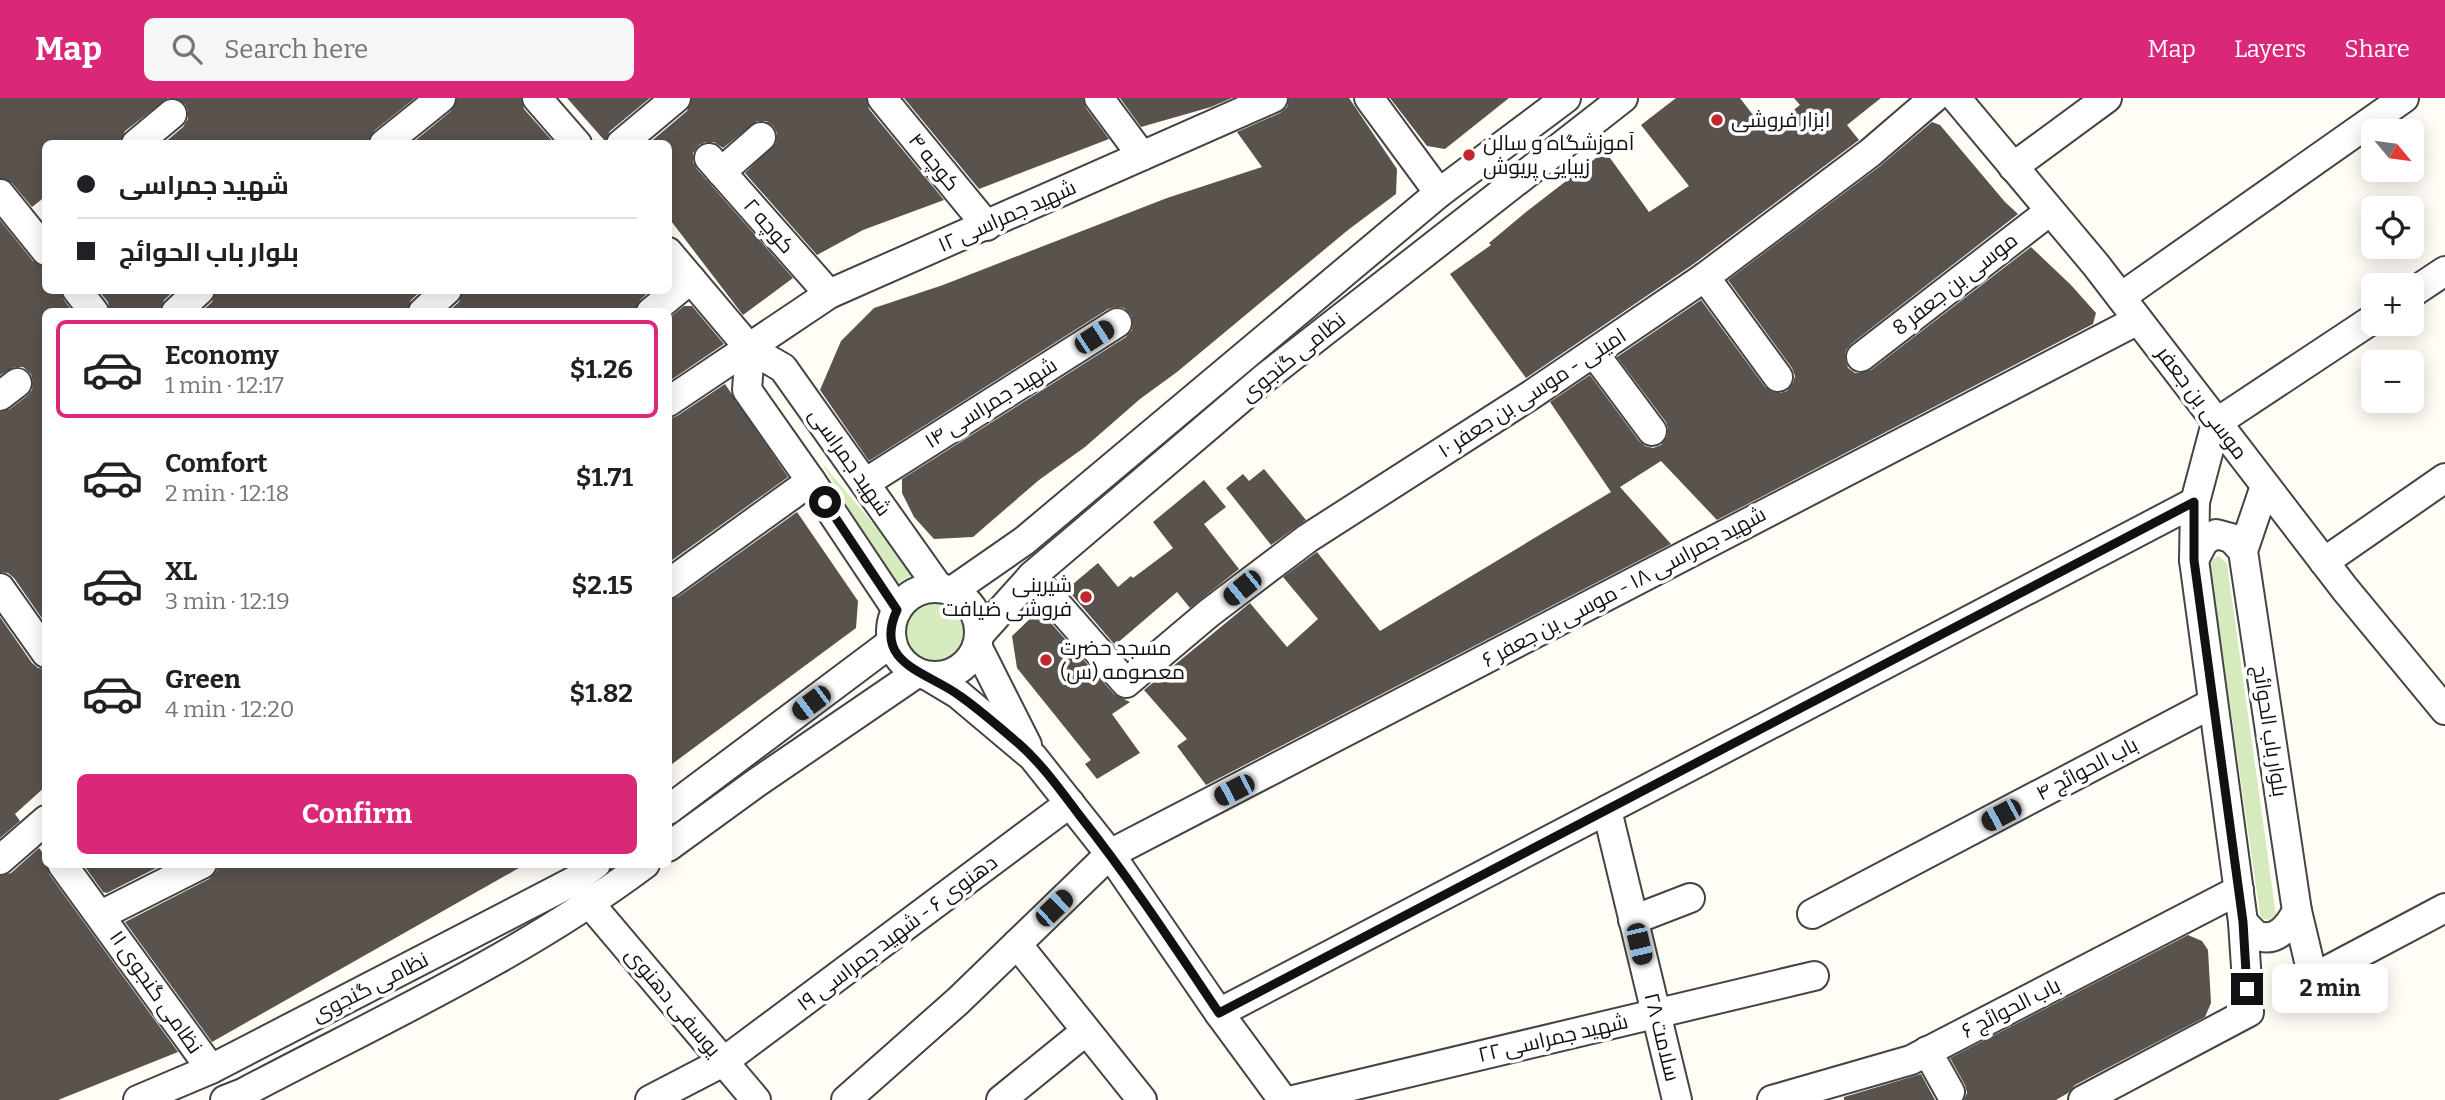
<!DOCTYPE html>
<html lang="en">
<head>
<meta charset="utf-8">
<style>
	:root { --surface:#fff; --page:#f6f6f6; --text:#202124; --muted:#757577; --line:#e0e0e0; --accent:#db2777 }
	body { margin:0; font-family:Bitter,Cairo,serif; background:var(--page); color:var(--text); height:100vh; display:flex; flex-direction:column; font-size:26px; white-space:nowrap }
	* { box-sizing:border-box; margin:0 }
	p { font-size:23px; color:var(--muted) }
	.icon { flex:none; width:38px; height:38px; fill:none; stroke:currentColor; stroke-width:2; stroke-linecap:round; stroke-linejoin:round }
	.map { position:relative; flex:1; overflow:hidden }
	.drawer { position:absolute; left:42px; top:210px; width:630px; height:560px; display:flex; flex-direction:column; background:var(--surface); border-radius:10px; box-shadow:0 4px 18px #0003 }
	.drawer>* { flex:none }
	.banner { position:absolute; left:42px; top:42px; width:630px; height:154px; border-radius:10px; box-shadow:0 4px 18px #0003; display:grid; align-content:center; height:154px; padding:0 35px; background:var(--surface) }
	.needle { width:46px; rotate:119deg }
	.controls { position:absolute; left:2361px; top:21px; display:grid; gap:14px }
	.controls a { display:grid; place-items:center; width:63px; height:63px; border-radius:10px; background:var(--surface); box-shadow:0 4px 18px #0003; font-size:35px }
	.end { position:absolute; width:32px; height:32px; margin:-16px; border:9px solid #111; background:#fff; box-shadow:0 0 0 4px #fff }
	.from { border-radius:50% }
	.bubble { position:absolute; height:49px; border-radius:10px; background:var(--surface); box-shadow:0 4px 18px #0003; font-size:23px; font-weight:700; line-height:49px; text-align:center }
	.car { position:absolute; width:21px; height:42px; margin:-21px -10px; border-radius:9px; box-shadow:0 0 5px 2px #0007; background:linear-gradient(#222 24%,#8ab4d8 0 40%,#222 0 76%,#8ab4d8 0 86%,#222 0) }
	.banner b { display:flex; align-items:center; gap:24px; height:66px; font-size:26px }
	.banner b+b { border-top:2px solid var(--line) }
	.banner i { width:18px; height:18px; background:var(--text) }
	ul { padding:12px 0 0; list-style:none }
	li { display:flex; align-items:center; gap:21px; height:98px; margin:0 14px 10px; padding:0 21px; border:4px solid transparent; border-radius:10px }
	li div { flex:1 }
	li b { display:block; font-size:26px }
	li em { font-style:normal; font-weight:700 }
	li.current { border-color:var(--accent) }
	li>.icon { width:63px; height:63px; stroke-width:1.5 }
	.primary-button { display:flex; gap:14px; margin-top:auto; padding:14px 35px }
	.primary-button a { flex:1; height:80px; border-radius:10px; background:var(--accent); color:#fff; font-size:28px; font-weight:700; line-height:80px; text-align:center }
	header { display:flex; align-items:center; gap:42px; box-sizing:border-box; height:98px; padding:0 35px; background:var(--accent); color:#fff }
	header strong { font-size:33px }
	nav { display:flex; gap:38px; margin-inline-start:auto; font-size:24px }
	.search { width:490px; height:63px; background:var(--page); display:flex; align-items:center; gap:18px; box-sizing:border-box; padding:0 24px; border-radius:10px; color:var(--muted); font-size:26px }
	.map>svg:first-child { display:block }
	.green { fill:#d5ebbd }
	.building { fill:#5a524d }
	.lines { fill:none; stroke-linecap:round; stroke-linejoin:round }
	.minor-casing { stroke:#444; stroke-width:32 }
	.minor { stroke:#fff; stroke-width:28 }
	.route { stroke:#111; stroke-width:9 }
	.poi-dot { fill:#c4262e; stroke:#fff; stroke-width:2.5 }
	.labels { text-anchor:middle; stroke-width:7; stroke-linejoin:round; paint-order:stroke }
	.poi-label { font-size:21px; fill:#111; stroke:#fff; text-anchor:start }
	.street-label { font-size:21px; fill:#111; stroke:#fff }
</style>
</head>
<body>
<header>
<strong>Map</strong>
<div class="search"><svg class="icon" aria-label="search" viewBox="0 0 24 24"><circle cx="10" cy="10" r="6"/><path d="M15 15l6 6"/></svg>Search here</div>
<nav><a>Map</a><a>Layers</a><a>Share</a></nav>
</header>
<div class="map">
<svg width="2445" height="1002" viewBox="0 0 2445 1002">
	<rect width="100%" height="100%" fill="#fffdf5"/>
	<g class="green">
		<polygon points="821,364 915,475 895,487"/>
		<polygon points="2219,458 2227,466 2275,810 2276,816 2269,822 2263,821 2260,816 2210,468 2213,461"/>
		<circle cx="935" cy="534" r="35"/>
	</g>
	<g class="building">
		<polygon points="0,0 168,0 125,33 120,46 46,46 46,98 32,109 12,85 0,80"/>
		<polygon points="174,0 415,0 374,33 368,46 163,46 183,29 188,21 188,13 185,6"/>
		<polygon points="457,0 521,0 524,11 555,46 411,46 451,13"/>
		<polygon points="567,0 650,0 610,33 605,43"/>
		<polygon points="692,0 866,0 869,11 944,102 863,132 817,157 745,75 776,45 777,35 773,28 766,23 757,23 723,50 714,44 705,44 699,47 693,55 693,64 697,71 793,180 743,217 668,119 668,46 648,46 687,13"/>
		<polygon points="904,0 1083,0 1086,10 1109,41 979,91"/>
		<polygon points="1120,0 1232,0 1211,9 1141,29"/>
		<polygon points="1289,0 1349,0 1397,71 1396,96 1348,132 1177,274 1140,301 1085,349 1039,382 973,439 934,441 914,419 902,395 902,381 1126,239 1132,232 1133,224 1131,217 1124,210 1116,209 1108,211 869,363 820,292 841,243 874,210 943,187 1167,100 1262,69 1237,34 1280,15 1287,9"/>
		<polygon points="1390,0 1509,0 1445,51 1427,48"/>
		<polygon points="1676,0 1740,0 1766,34 1800,7 1794,0 1881,0 1847,27 1859,42 1695,165 1526,280 1450,176 1491,147 1489,145 1526,114 1605,53 1649,114 1689,88 1641,27"/>
		<polygon points="1932,24 1940,27 2005,104 2018,116 1851,246 1846,252 1845,261 1848,270 1855,275 1863,275 1871,272 2031,149 2071,187 2096,215 2093,226 1717,422 1661,363 1620,389 1671,446 1206,687 1177,648 1187,641 1144,592 1250,505 1287,549 1318,521 1283,479 1317,454 1380,533 1611,394 1550,304 1590,277 1639,343 1645,348 1653,350 1661,347 1667,339 1668,330 1666,324 1617,259 1701,202 1765,289 1772,294 1780,295 1787,293 1793,285 1795,278 1792,270 1728,182 1880,68"/>
		<polygon points="0,122 33,163 46,169 46,192 61,192 64,202 73,214 46,214 46,526 14,480 8,475 0,474 0,314 10,311 27,298 32,292 33,284 31,276 23,269 14,269 0,277"/>
		<polygon points="98,192 175,192 164,202 160,214 110,214 108,204"/>
		<polygon points="216,192 422,192 411,202 407,214 201,214 212,204"/>
		<polygon points="463,192 651,192 640,202 634,214 448,214 459,204"/>
		<polygon points="684,208 692,208 724,246 668,284 668,221"/>
		<polygon points="725,286 788,379 668,465 668,321 677,318"/>
		<polygon points="1264,371 1306,422 1271,447 1226,390 1243,376 1249,383"/>
		<polygon points="1204,382 1226,409 1204,426 1239,471 1190,510 1177,494 1115,547 1067,491 1098,465 1118,489 1131,478 1133,480 1173,450 1153,424"/>
		<polygon points="797,414 858,503 856,530 668,669 668,502 678,499"/>
		<polygon points="1036,515 1042,515 1114,596 1130,604 1112,616 1140,655 1097,681 1085,666 1091,662 1017,570 1012,538"/>
		<polygon points="0,519 32,565 38,570 46,571 46,688 15,716 20,723 0,740"/>
		<polygon points="39,750 46,759 49,776 178,954 58,1002 0,1002 0,778 11,775"/>
		<polygon points="83,766 164,766 107,795 103,794"/>
		<polygon points="219,766 526,766 212,944 125,824 209,781 216,774"/>
		<polygon points="2188,837 2202,843 2208,852 2211,905 2205,919 2075,987 2068,995 2056,1002 1964,1002 1967,995 1965,987 1950,960"/>
		<polygon points="1921,976 1935,1002 1844,1002 1844,999"/>
	</g>
	<g class="lines">
		<defs>
			<g id="minor">
				<polyline points="537,0 577,46"/>
				<polyline points="882,0 987,128"/>
				<polyline points="1099,0 1142,58"/>
				<polyline points="1369,0 1439,95"/>
				<polyline points="1956,0 2096,167 2345,491 2445,612"/>
				<polyline points="136,46 172,16"/>
				<polyline points="384,46 441,0"/>
				<polyline points="621,46 676,0"/>
				<polyline points="709,60 829,196"/>
				<polyline points="2013,69 2107,0"/>
				<polyline points="721,74 761,39"/>
				<polyline points="0,96 46,153"/>
				<polyline points="668,154 750,251 783,270 939,490"/>
				<polyline points="1705,179 1778,279"/>
				<polyline points="77,192 94,214"/>
				<polyline points="2412,195 2445,173"/>
				<polyline points="2121,199 2404,0"/>
				<polyline points="176,214 200,192"/>
				<polyline points="423,214 447,192"/>
				<polyline points="651,214 691,181"/>
				<polyline points="750,251 747,292 811,383 897,512"/>
				<polyline points="1594,255 1652,333"/>
				<polyline points="1861,259 2050,113"/>
				<polyline points="0,298 17,285"/>
				<polyline points="668,304 829,196 1273,0"/>
				<polyline points="865,385 1117,225"/>
				<polyline points="2265,388 2243,453 2297,813 2313,880 2445,810"/>
				<polyline points="2194,462 2204,443 2216,436 2231,440 2243,453"/>
				<polyline points="2324,464 2445,380"/>
				<polyline points="1032,478 1126,585 1209,515 1308,440 1531,297 1705,179 1870,55 1934,0"/>
				<polyline points="668,486 811,383"/>
				<polyline points="0,490 46,555"/>
				<circle cx="935" cy="534" r="44"/>
				<polyline points="952,493 1024,443 1439,95 1566,0"/>
				<polyline points="979,537 1032,478 1266,279 1623,0"/>
				<polyline points="977,548 1027,647"/>
				<polyline points="928,578 958,596 1033,659 1110,756 1219,915 1283,1002"/>
				<polyline points="668,712 892,544"/>
				<polyline points="1607,712 1677,1002"/>
				<polyline points="668,749 756,685 917,575"/>
				<polyline points="0,762 46,722"/>
				<polyline points="62,766 211,971"/>
				<polyline points="591,807 756,1002"/>
				<polyline points="1812,816 2213,605"/>
				<polyline points="101,817 202,766"/>
				<polyline points="1633,822 1690,800"/>
				<path d="M 2243,824 C 2247,828 2252,834 2256,837 C 2276,846 2289,828 2297,813"/>
				<polyline points="1017,846 1142,1002"/>
				<polyline points="1219,915 2195,404"/>
				<polyline points="1927,953 1950,994"/>
				<polyline points="138,1002 211,971 574,783 596,766"/>
				<path d="M 225,1002 L 243,995 C 379,923 522,858 645,766"/>
				<polyline points="650,1002 723,964 1070,705"/>
				<polyline points="846,1002 958,903 1110,756 2138,222"/>
				<polyline points="1001,1002 1086,933"/>
				<polyline points="1293,1002 1814,878"/>
				<polyline points="1772,1002 1911,962 2239,792"/>
				<polyline points="2083,1002 2249,914 2243,824 2194,462 2195,404 2216,325 2373,221"/>
			</g>
		</defs>
		<use href="#minor" class="minor-casing"/>
		<use href="#minor" class="minor"/>
	</g>
	<g class="lines">
		<path class="route" d="M 825,404 L 897,512 C 872,566 928,574 960,598 C 980,612 999,629 1018,645 C 1042,666 1061,693 1080,718 C 1130,781 1174,848 1219,915 L 2194,404 L 2194,462 L 2243,824 L 2247,891"/>
	</g>
	<g class="poi-dot">
		<circle cx="1717" cy="22" r="7"/>
		<circle cx="1469" cy="57" r="7"/>
		<circle cx="1086" cy="499" r="7"/>
		<circle cx="1046" cy="562" r="7"/>
	</g>
	<g class="labels">
		<g class="poi-label">
			<text x="1731" y="29">ابزار فروشی</text>
			<text x="1483" y="52">آموزشگاه و سالن<tspan x="1483" dy="24">زیبایی پریوش</tspan></text>
			<text x="1072" y="494" text-anchor="end">شیرینی<tspan x="1072" dy="24">فروشی ضیافت</tspan></text>
			<text x="1060" y="557">مسجد حضرت<tspan x="1060" dy="24">معصومه (س)</tspan></text>
		</g>
		<g class="street-label">
			<text transform="translate(934 64) rotate(51)" y="7">کوچه ۴</text>
			<text transform="translate(1007 118) rotate(-24)" y="7">شهید جمراسی ۱۲</text>
			<text transform="translate(769 128) rotate(49)" y="7">کوچه ۲</text>
			<text transform="translate(1955 186) rotate(-38)" y="7">موسی بن جعفر 8</text>
			<text transform="translate(1293 259) rotate(-39)" y="7">نظامی گنجوی</text>
			<text transform="translate(1532 295) rotate(-33)" y="7">امینی - موسی بن جعفر ۱۰</text>
			<text transform="translate(991 305) rotate(-32)" y="7">شهید جمراسی ۱۴</text>
			<text transform="translate(2202 305) rotate(53)" y="7">موسی بن جعفر</text>
			<text transform="translate(850 364) rotate(55)" y="7">شهید جمراسی</text>
			<text transform="translate(1624 489) rotate(-28)" y="7">شهید جمراسی ۱۸ - موسی بن جعفر ۶</text>
			<text transform="translate(2270 633) rotate(81)" y="7">بلوار باب الحوائج</text>
			<text transform="translate(2087 671) rotate(-28)" y="7">باب الحوائج ۴</text>
			<text transform="translate(897 835) rotate(-37)" y="7">دهنوی ۶ - شهید جمراسی ۱۹</text>
			<text transform="translate(370 889) rotate(-27)" y="7">نظامی گنجوی</text>
			<text transform="translate(156 894) rotate(55)" y="7">نظامی گنجوی ۱۱</text>
			<text transform="translate(673 904) rotate(50)" y="7">یوسفی دهنوی</text>
			<text transform="translate(2011 910) rotate(-27)" y="7">باب الحوائج ۶</text>
			<text transform="translate(1662 939) rotate(76)" y="7">سلامت ۲۸</text>
			<text transform="translate(1553 940) rotate(-13)" y="7">شهید جمراسی ۲۲</text>
		</g>
	</g>
</svg>
<div class="controls">
<a><svg class="needle" viewBox="-14 -14 28 28"><path d="M0-13l5 13h-10z" fill="#e53935"/><path d="M0 13l5-13h-10z" fill="#757577"/></svg></a>
<a><svg class="icon" aria-label="locate" viewBox="0 0 24 24"><circle cx="12" cy="12" r="6"/><path d="M12 2v4M12 18v4M2 12h4M18 12h4"/></svg></a>
<a>+</a>
<a>−</a>
</div>
<i class="end from" style="left:825px;top:404px"></i>
<i class="end" style="left:2247px;top:891px"></i>
<div class="bubble" style="left:2272px;top:866px;width:116px">2 min</div>
<i class="car" style="left:1094px;top:239px;rotate:57deg"></i>
<i class="car" style="left:1242px;top:490px;rotate:231deg"></i>
<i class="car" style="left:811px;top:605px;rotate:233deg"></i>
<i class="car" style="left:1234px;top:692px;rotate:243deg"></i>
<i class="car" style="left:2001px;top:717px;rotate:242deg"></i>
<i class="car" style="left:1054px;top:810px;rotate:46deg"></i>
<i class="car" style="left:1639px;top:846px;rotate:167deg"></i>
<div class="banner">
<b><i class="from"></i>شهید جمراسی</b>
<b><i></i>بلوار باب الحوائج</b>
</div>
<section class="drawer">
<ul>
<li class="current"><svg class="icon" aria-label="car" viewBox="0 0 24 24"><path d="M5 17H2v-5l4-1 3-4h7l3 4 3 1v5h-3M9 17h6M6 11h13"/><circle cx="7" cy="17" r="2"/><circle cx="17" cy="17" r="2"/></svg><div><b>Economy</b><p>1 min · 12:17</p></div><em>$1.26</em></li>
<li><svg class="icon" aria-label="car" viewBox="0 0 24 24"><path d="M5 17H2v-5l4-1 3-4h7l3 4 3 1v5h-3M9 17h6M6 11h13"/><circle cx="7" cy="17" r="2"/><circle cx="17" cy="17" r="2"/></svg><div><b>Comfort</b><p>2 min · 12:18</p></div><em>$1.71</em></li>
<li><svg class="icon" aria-label="car" viewBox="0 0 24 24"><path d="M5 17H2v-5l4-1 3-4h7l3 4 3 1v5h-3M9 17h6M6 11h13"/><circle cx="7" cy="17" r="2"/><circle cx="17" cy="17" r="2"/></svg><div><b>XL</b><p>3 min · 12:19</p></div><em>$2.15</em></li>
<li><svg class="icon" aria-label="car" viewBox="0 0 24 24"><path d="M5 17H2v-5l4-1 3-4h7l3 4 3 1v5h-3M9 17h6M6 11h13"/><circle cx="7" cy="17" r="2"/><circle cx="17" cy="17" r="2"/></svg><div><b>Green</b><p>4 min · 12:20</p></div><em>$1.82</em></li>
</ul>
<div class="primary-button"><a>Confirm</a></div>
</section>
</div>
</body>
</html>
